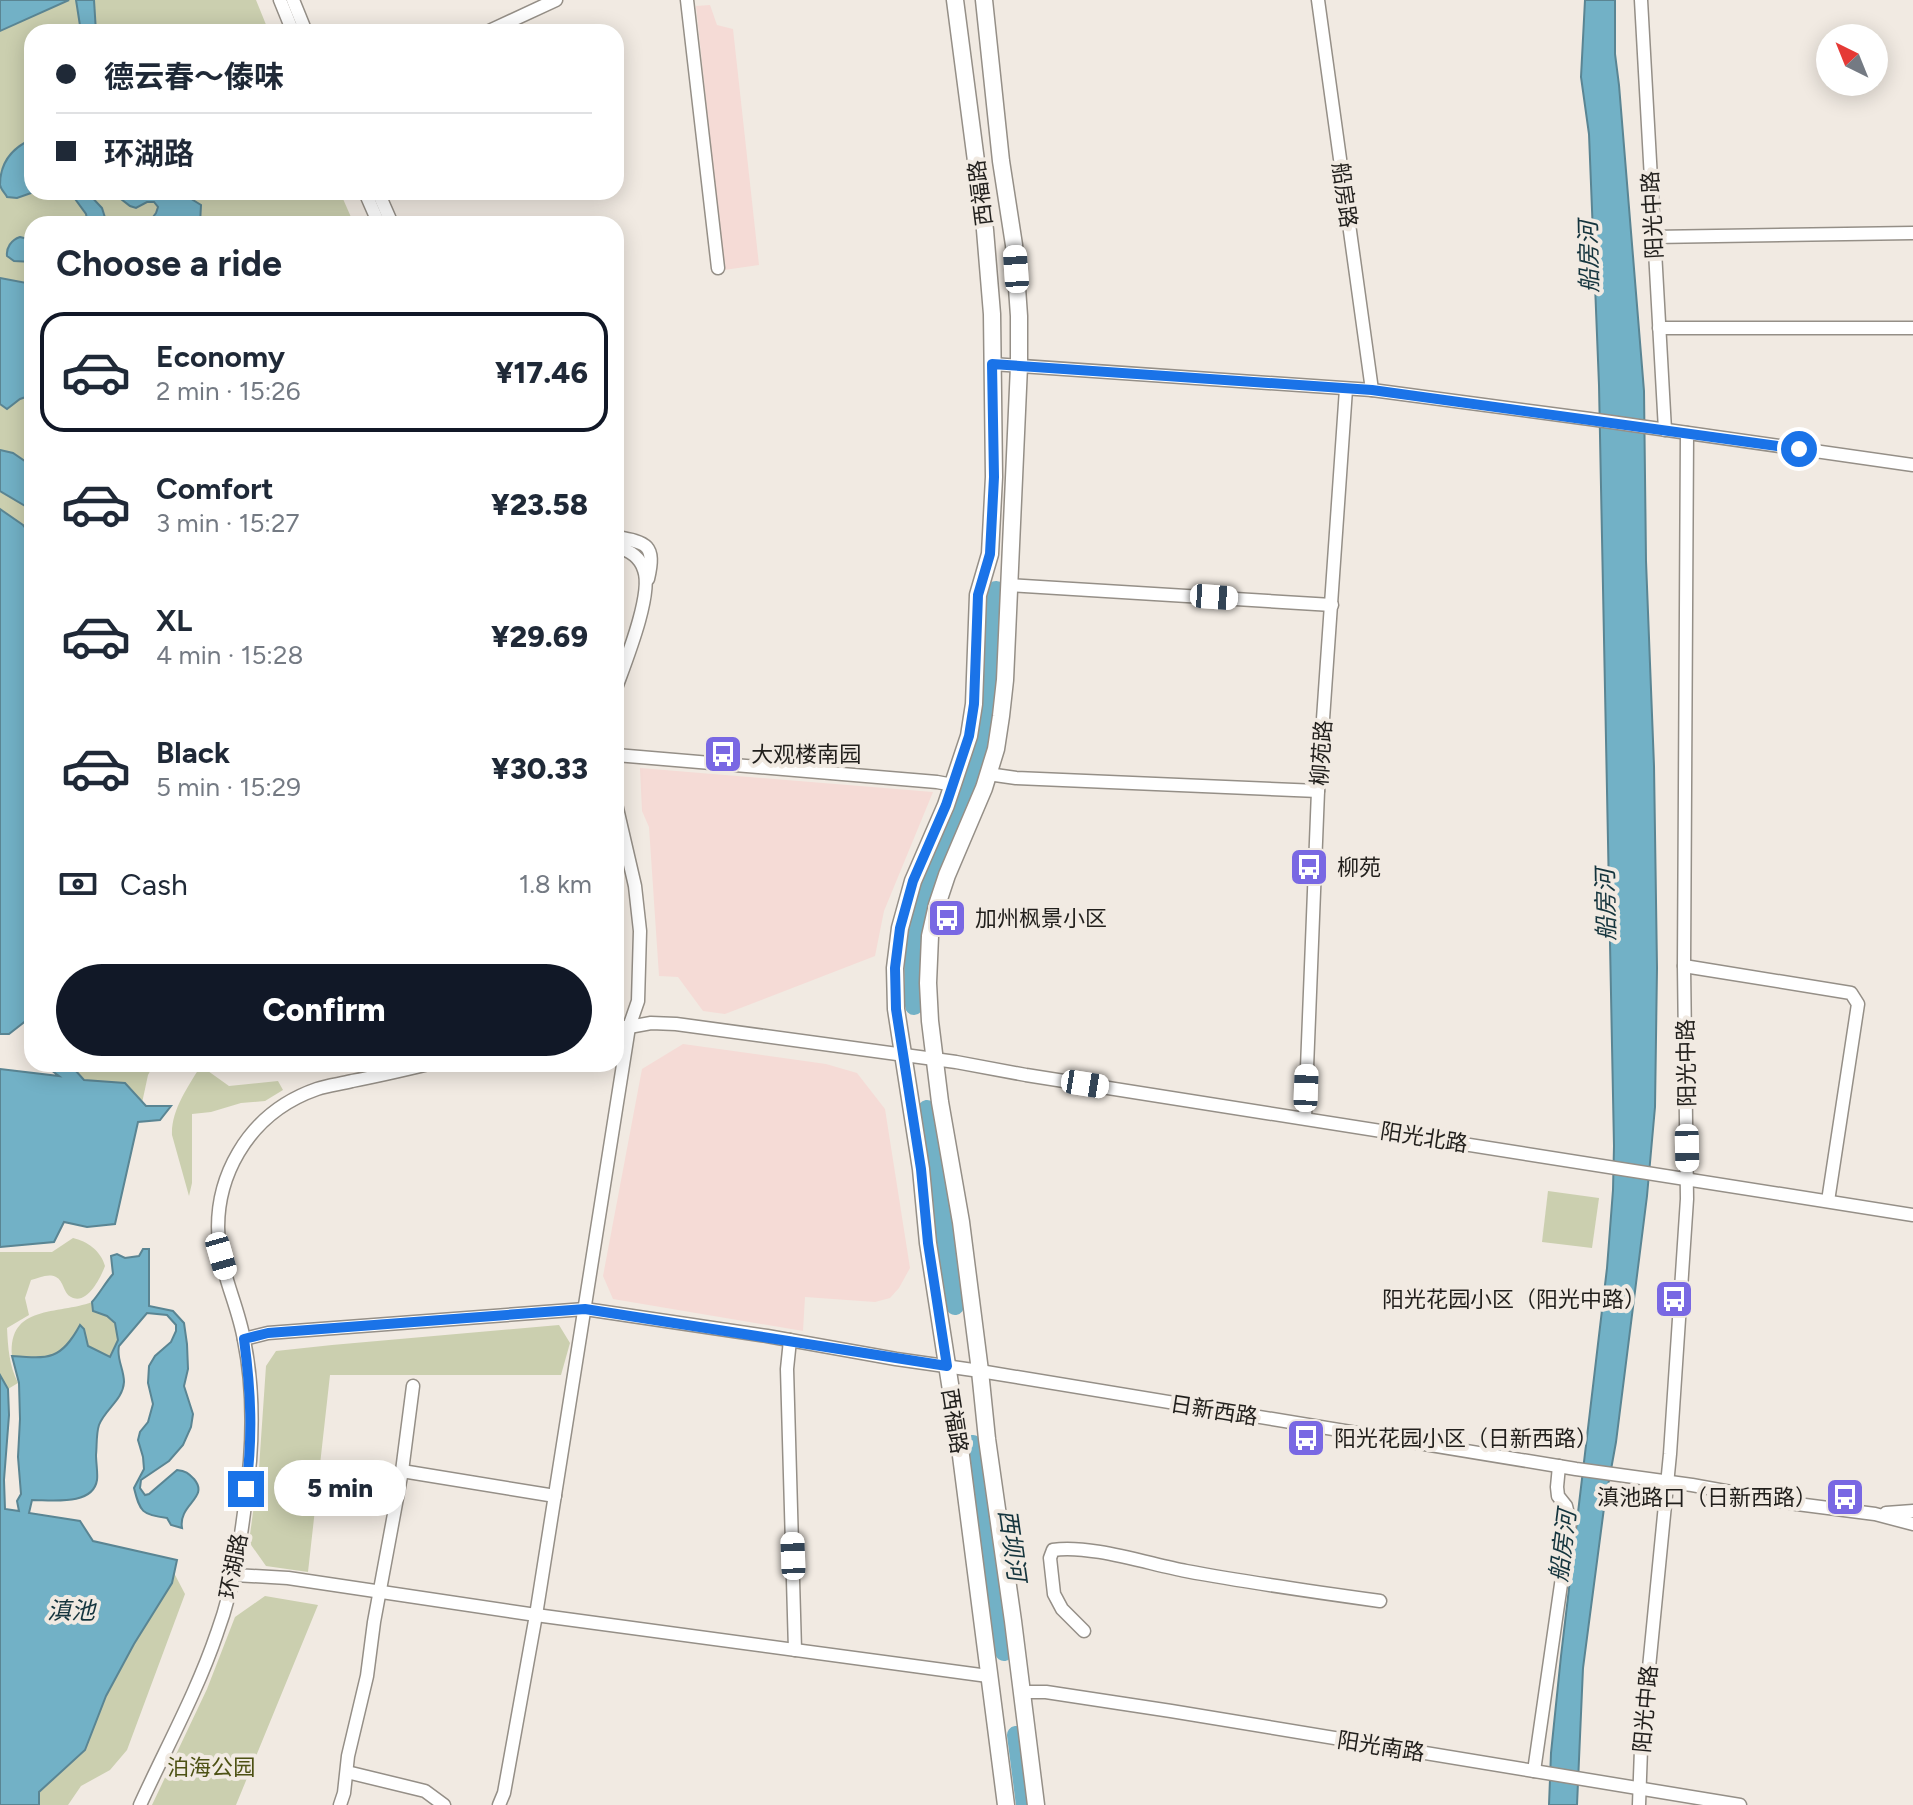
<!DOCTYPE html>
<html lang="en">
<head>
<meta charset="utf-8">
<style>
	:root { --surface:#fff; --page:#f2f2f3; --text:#1f2937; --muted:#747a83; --line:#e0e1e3; --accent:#111827 }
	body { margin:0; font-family:Figtree,"Noto Sans SC",sans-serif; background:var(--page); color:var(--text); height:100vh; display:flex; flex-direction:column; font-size:30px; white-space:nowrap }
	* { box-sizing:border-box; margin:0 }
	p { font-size:26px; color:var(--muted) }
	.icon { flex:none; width:44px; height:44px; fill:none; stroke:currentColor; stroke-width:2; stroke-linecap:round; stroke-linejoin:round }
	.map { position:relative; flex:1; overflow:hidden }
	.sheet { position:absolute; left:24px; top:216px; width:600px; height:856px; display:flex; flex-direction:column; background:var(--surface); border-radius:24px; box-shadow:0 4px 20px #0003 }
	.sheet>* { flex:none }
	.top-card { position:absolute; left:24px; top:24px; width:600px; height:176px; border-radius:24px; box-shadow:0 4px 20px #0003; display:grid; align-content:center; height:176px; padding:0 32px; background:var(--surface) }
	.needle { width:52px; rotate:317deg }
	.fabs { position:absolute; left:1816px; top:24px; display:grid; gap:16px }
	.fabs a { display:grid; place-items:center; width:72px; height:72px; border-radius:50%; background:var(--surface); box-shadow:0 4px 20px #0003; font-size:40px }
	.end { position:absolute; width:36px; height:36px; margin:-18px; border:10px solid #1a73e8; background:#fff; box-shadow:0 0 0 4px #fff }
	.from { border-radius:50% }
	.bubble { position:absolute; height:56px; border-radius:28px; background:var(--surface); box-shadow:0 4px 20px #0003; font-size:26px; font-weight:800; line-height:56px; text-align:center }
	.car { position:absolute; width:24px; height:48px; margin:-24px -12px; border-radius:10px; box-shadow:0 0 6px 2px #0007; background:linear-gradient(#fff 24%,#345 0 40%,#fff 0 76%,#345 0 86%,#fff 0) }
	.top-card b { display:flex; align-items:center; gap:28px; height:76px; font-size:30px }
	.top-card b+b { border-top:2px solid var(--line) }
	.top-card i { width:20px; height:20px; background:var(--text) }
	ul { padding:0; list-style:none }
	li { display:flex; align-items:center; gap:24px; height:120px; margin:0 16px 12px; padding:0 16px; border:4px solid transparent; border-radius:24px }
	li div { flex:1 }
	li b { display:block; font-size:30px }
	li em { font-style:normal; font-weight:800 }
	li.current { border-color:var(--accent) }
	li>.icon { width:72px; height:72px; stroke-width:1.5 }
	h2 { padding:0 32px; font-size:36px; line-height:96px }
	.pay { display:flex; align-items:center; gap:20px; height:88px; padding:0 32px; font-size:30px }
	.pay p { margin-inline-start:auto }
	.action { display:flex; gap:16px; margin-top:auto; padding:16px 32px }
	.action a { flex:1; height:92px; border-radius:48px; background:var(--accent); color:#fff; font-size:32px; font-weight:800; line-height:92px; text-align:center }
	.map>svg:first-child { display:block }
	.industrial { fill:#f5dbd6 }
	.green { fill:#cbcfaf }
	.water { fill:#72b1c6; stroke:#5a8593; stroke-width:2 }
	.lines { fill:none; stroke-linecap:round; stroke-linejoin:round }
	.river { stroke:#72b1c6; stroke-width:18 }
	.minor-casing { stroke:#958f87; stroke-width:15 }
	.major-casing { stroke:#958f87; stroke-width:19 }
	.minor { stroke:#fff; stroke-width:12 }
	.major { stroke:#fff; stroke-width:16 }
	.route { stroke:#1a73e8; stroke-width:10 }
	.labels { text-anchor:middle; stroke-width:8; stroke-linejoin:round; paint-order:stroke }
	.street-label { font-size:22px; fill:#211f1c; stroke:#f1eae2 }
	.poi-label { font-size:22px; fill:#211f1c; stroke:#f1eae2; text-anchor:start }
	.park-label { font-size:22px; fill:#4d5114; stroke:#f1eae2 }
	.water-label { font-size:24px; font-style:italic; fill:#14343d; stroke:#f1eae2 }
</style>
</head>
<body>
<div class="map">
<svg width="1913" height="1805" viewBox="0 0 1913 1805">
	<rect width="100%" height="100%" fill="#f1eae2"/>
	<g class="industrial">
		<polygon points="710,5 717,25 733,29 759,265 724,270 696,6"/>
		<polygon points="640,768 933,792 884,911 875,956 725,1014 703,1011 678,977 659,976 649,827 642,811"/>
		<polygon points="683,1044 826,1064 857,1073 885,1109 910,1268 899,1288 890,1298 875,1302 805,1297 803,1331 613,1299 603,1276 642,1069"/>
	</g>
	<g class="green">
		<polygon points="0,0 256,0 269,32 32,32 32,192 340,192 354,224 32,224 32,536 23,525 0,509"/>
		<polygon points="76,1064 154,1064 148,1075 142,1103 125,1083 84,1080 75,1070"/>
		<path d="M 202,1064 L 208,1071 L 229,1086 L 278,1081 L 283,1090 L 265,1101 L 241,1103 L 211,1112 L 192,1114 L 192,1183 L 189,1196 L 172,1135 C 171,1110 189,1085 202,1064 Z"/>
		<polygon points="1548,1191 1599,1198 1592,1248 1542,1242"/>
		<path d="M 73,1238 C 87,1241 101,1251 105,1266 C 101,1277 87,1306 71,1297 C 63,1293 64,1281 56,1277 C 48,1273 39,1278 31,1280 L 25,1298 L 29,1315 L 7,1328 C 8,1348 9,1365 18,1383 L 8,1389 L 0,1375 L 0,1252 L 52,1252 Z"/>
		<path d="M 92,1302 L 93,1311 L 107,1316 L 115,1322 L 118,1340 L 110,1358 L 88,1346 L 84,1329 L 81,1326 C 77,1331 74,1338 70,1343 C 55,1361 32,1358 12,1356 C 8,1304 58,1315 92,1302 Z"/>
		<polygon points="559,1325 570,1343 561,1375 330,1375 308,1572 266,1566 249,1542 259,1468 266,1366 276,1351 332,1345"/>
		<polygon points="174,1573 185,1594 127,1750 110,1770 81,1786 68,1805 39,1805 39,1793 85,1750 106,1696 134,1644 172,1583"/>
		<polygon points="265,1596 318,1605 236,1805 152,1805 207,1689 235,1617"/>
	</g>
	<g class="water">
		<polygon points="0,0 69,0 0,31"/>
		<polygon points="76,0 94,0 96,32 81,32"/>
		<polygon points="1585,0 1615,0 1615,54 1619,85 1644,391 1646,561 1654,766 1657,968 1655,1107 1647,1196 1616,1442 1604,1508 1583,1668 1577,1805 1549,1805 1551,1753 1561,1656 1607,1268 1613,1190 1614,1146 1599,385 1589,134 1581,77"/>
		<path d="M 32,139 L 32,192 L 34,192 L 17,198 L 7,197 C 5,193 1,190 0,185 C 0,161 14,147 32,139 Z"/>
		<polygon points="70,192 87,192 102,208 107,224 88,224 86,214"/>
		<polygon points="112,192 180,192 201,205 200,224 152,224 150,221 156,213 158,207 154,202 147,202 136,208 130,206"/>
		<path d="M 20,237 L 32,240 L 32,262 L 14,261 L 7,256 C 6,248 11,240 20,237 Z"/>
		<polygon points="0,278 32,284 32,395 20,399 7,409 0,404"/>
		<polygon points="0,450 13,453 32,466 32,510 0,491"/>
		<polygon points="0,509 23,525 32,536 32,1016 9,1034 0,1034"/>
		<polygon points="43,1064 76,1064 75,1070 84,1080 125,1083 146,1106 171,1106 160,1120 138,1122 115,1224 87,1227 64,1222 54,1242 0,1247 0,1069 59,1076"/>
		<path d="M 143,1249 L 149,1249 L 149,1306 L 173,1311 L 184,1323 L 187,1344 L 188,1369 L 184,1386 L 193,1414 L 191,1427 L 183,1445 L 169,1461 L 141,1480 L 140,1488 L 145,1495 L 149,1494 L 177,1470 C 186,1471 188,1473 194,1479 C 210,1498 178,1504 182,1528 L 171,1525 L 167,1518 C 142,1515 140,1512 134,1488 L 144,1469 L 143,1457 L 138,1440 L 140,1432 L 148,1422 L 153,1404 L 148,1383 L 149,1366 L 155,1356 L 171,1342 L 176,1331 L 176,1325 L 167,1315 L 147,1313 L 119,1346 C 116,1358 124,1369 124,1382 C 123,1400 105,1409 99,1425 C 96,1434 97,1446 96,1455 C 96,1463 98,1473 97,1480 C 93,1506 52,1500 32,1500 L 29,1513 L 80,1521 L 93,1541 L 177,1560 L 172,1583 L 134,1644 L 106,1696 L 85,1750 L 39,1792 L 39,1805 L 0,1805 L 0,1375 L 8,1389 L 9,1415 L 4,1480 L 5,1509 L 19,1511 L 17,1501 L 21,1494 L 18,1457 L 20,1419 L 19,1383 L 12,1356 C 49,1359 61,1360 80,1325 L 84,1329 L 88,1346 L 110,1357 L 118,1340 L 115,1323 L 107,1316 L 93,1311 L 92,1302 C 100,1293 105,1283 113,1274 L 111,1256 L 117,1254 L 125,1258 L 139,1256 Z"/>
	</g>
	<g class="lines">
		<g class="river">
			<polyline points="914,1006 913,957 922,909 930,883 974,777 984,742 990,702 996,590"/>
			<polyline points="927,1109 955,1306"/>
			<polyline points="973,1444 1004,1652"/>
			<polyline points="1016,1735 1025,1805"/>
		</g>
		<defs>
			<g id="minor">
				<polyline points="280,0 293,32"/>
				<polyline points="293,0 306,32"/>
				<polyline points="687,0 718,268"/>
				<polyline points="1318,0 1372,390"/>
				<polyline points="1641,0 1665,430"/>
				<polyline points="487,32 556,0"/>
				<polyline points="365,192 379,224"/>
				<polyline points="378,192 392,224"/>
				<polyline points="1653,237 1913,233"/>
				<polyline points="1659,328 1913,328"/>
				<polyline points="992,364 1372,390 1590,419 1913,465"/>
				<path d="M 616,537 C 647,542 656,545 648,579"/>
				<path d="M 616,547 C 629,550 640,557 644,570 C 653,594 625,663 616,688"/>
				<polyline points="1009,585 1332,605"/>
				<polyline points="616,755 937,782 953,785"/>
				<polyline points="988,774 1016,778 1318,791"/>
				<polyline points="1684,966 1851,993 1858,1004 1828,1201"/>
				<polyline points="616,1027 629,1027 651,1023 676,1024 956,1062 1026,1075 1913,1215"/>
				<polyline points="1305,1118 1318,791 1346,389"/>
				<polyline points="244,1339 268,1333 585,1309 767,1336 896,1359 980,1371 1576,1469 1692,1485 1797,1504 1875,1514 1913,1524"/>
				<polyline points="790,1340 787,1369 795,1650"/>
				<polyline points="402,1471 555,1496"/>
				<polyline points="1886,1513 1913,1511"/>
				<polyline points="234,1575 288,1578 536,1615 988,1676"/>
				<path d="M 1084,1631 L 1062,1609 L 1054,1594 L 1050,1558 L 1053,1550 C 1088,1544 1149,1564 1186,1571 C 1250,1583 1315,1592 1380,1601"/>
				<polyline points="1022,1692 1046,1692 1171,1711 1740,1805"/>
				<polyline points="1534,1771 1570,1522 1566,1506 1558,1496 1557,1487 1559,1466"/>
				<polyline points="347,1772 425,1791 444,1805"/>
				<path d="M 140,1805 C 166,1748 197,1692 217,1633 C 237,1579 244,1518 250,1461 C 253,1421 252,1379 244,1340 C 239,1310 225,1282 220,1252 C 209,1180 248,1113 317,1089 C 328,1085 341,1084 352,1081 C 378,1076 404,1070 429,1064"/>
				<polyline points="340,1805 344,1793 348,1756 367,1676 374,1622 402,1471 413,1386"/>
				<polyline points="499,1805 504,1793 536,1615 629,1027 638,1001 640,931 635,886 616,804"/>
				<polyline points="1639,1805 1641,1749 1670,1454 1687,1199 1684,966 1687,433"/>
			</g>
			<g id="major">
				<polyline points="955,0 985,230 992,314 994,477 990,554 978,595 974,704 969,736 946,805 913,881 900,928 895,968 896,1009 921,1169 928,1243 960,1448 1006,1805"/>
				<polyline points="984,0 1001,161 1014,245 1019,316 1019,366 1005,680 1001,716 996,749 984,788 947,875 937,905 930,936 928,983 930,1021 940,1102 961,1222 980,1371 987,1439 1013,1621 1036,1805"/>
			</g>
		</defs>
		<use href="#minor" class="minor-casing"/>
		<use href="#major" class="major-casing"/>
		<use href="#minor" class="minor"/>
		<use href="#major" class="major"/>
	</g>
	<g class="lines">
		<path class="route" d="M 246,1489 C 253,1436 251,1392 244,1339 L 268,1333 L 585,1309 L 947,1366 L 928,1243 L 921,1169 L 896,1009 L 895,968 L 900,928 L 913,881 L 946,805 L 969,736 L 974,704 L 978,595 L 990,554 L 994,477 L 992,364 L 1372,390 L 1799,449"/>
	</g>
	<defs>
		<symbol id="bus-square" viewBox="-11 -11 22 22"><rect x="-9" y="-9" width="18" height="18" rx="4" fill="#7968e3" stroke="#f1eae2"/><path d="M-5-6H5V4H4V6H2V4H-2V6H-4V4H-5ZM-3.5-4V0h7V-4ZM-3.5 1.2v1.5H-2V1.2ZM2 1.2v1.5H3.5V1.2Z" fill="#fff"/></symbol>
	</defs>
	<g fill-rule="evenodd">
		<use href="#bus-square" x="701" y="732" width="44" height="44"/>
		<use href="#bus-square" x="1287" y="845" width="44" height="44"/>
		<use href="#bus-square" x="925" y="896" width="44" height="44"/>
		<use href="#bus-square" x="1652" y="1277" width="44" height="44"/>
		<use href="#bus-square" x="1284" y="1416" width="44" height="44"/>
		<use href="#bus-square" x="1823" y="1475" width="44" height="44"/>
	</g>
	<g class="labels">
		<g class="street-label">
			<text transform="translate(980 193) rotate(-97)" y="8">西福路</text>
			<text transform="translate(1345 195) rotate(82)" y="8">船房路</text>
			<text transform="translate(1652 215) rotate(-93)" y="8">阳光中路</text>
			<text transform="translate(1321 753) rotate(-86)" y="8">柳苑路</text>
			<text transform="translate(1686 1063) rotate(-91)" y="8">阳光中路</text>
			<text transform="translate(1424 1137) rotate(9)" y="8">阳光北路</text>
			<text transform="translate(1214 1410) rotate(9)" y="8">日新西路</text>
			<text transform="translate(955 1421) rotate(81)" y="8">西福路</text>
			<text transform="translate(233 1566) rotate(-79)" y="8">环湖路</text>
			<text transform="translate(1645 1709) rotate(-85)" y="8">阳光中路</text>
			<text transform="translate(1381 1746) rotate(9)" y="8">阳光南路</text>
		</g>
		<g class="poi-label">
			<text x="751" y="762">大观楼南园</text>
			<text x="1337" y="875">柳苑</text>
			<text x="975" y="926">加州枫景小区</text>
			<text x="1646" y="1307" text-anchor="end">阳光花园小区（阳光中路）</text>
			<text x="1334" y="1446">阳光花园小区（日新西路）</text>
			<text x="1817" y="1505" text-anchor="end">滇池路口（日新西路）</text>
		</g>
		<g class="park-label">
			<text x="211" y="1775">泊海公园</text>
		</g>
		<g class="water-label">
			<text transform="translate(1589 257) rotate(-91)" y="8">船房河</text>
			<text transform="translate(1606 905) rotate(-91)" y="8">船房河</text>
			<text transform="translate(1012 1545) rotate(82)" y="8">西坝河</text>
			<text transform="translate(1563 1546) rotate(-83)" y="8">船房河</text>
			<text x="71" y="1619">滇池</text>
		</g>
	</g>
</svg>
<div class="fabs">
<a><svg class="needle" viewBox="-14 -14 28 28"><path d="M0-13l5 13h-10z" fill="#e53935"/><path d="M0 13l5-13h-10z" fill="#747a83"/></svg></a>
</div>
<i class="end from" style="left:1799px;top:449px"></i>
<i class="end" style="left:246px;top:1489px"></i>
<div class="bubble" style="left:274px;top:1460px;width:132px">5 min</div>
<i class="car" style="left:1016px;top:269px;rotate:356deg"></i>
<i class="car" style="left:1214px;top:597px;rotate:94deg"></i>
<i class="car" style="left:1085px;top:1084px;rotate:99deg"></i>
<i class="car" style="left:1306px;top:1088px;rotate:2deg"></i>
<i class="car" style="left:1687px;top:1148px;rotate:179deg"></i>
<i class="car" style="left:221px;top:1256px;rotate:164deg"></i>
<i class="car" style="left:793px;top:1556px;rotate:358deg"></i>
<div class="top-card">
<b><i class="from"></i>德云春～傣味</b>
<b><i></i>环湖路</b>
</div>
<section class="sheet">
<h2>Choose a ride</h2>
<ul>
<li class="current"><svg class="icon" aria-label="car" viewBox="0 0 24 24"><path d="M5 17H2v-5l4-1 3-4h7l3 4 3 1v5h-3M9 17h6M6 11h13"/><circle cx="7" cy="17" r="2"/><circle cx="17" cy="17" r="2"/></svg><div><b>Economy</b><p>2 min · 15:26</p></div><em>¥17.46</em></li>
<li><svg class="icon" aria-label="car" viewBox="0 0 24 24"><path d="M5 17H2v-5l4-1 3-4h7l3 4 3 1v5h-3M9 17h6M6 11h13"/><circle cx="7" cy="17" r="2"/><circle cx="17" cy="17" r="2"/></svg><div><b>Comfort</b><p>3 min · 15:27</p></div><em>¥23.58</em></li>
<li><svg class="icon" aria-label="car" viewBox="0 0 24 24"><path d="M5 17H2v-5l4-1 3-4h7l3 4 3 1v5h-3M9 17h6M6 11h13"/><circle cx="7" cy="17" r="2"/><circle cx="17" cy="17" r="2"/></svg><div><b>XL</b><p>4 min · 15:28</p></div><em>¥29.69</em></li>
<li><svg class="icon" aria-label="car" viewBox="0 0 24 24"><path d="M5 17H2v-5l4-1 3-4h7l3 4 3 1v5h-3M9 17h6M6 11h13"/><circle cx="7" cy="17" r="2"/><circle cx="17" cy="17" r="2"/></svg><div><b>Black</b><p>5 min · 15:29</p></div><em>¥30.33</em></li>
</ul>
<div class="pay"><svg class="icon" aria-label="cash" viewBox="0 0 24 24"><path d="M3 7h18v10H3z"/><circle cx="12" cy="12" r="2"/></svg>Cash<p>1.8 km</p></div>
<div class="action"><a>Confirm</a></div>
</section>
</div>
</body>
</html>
